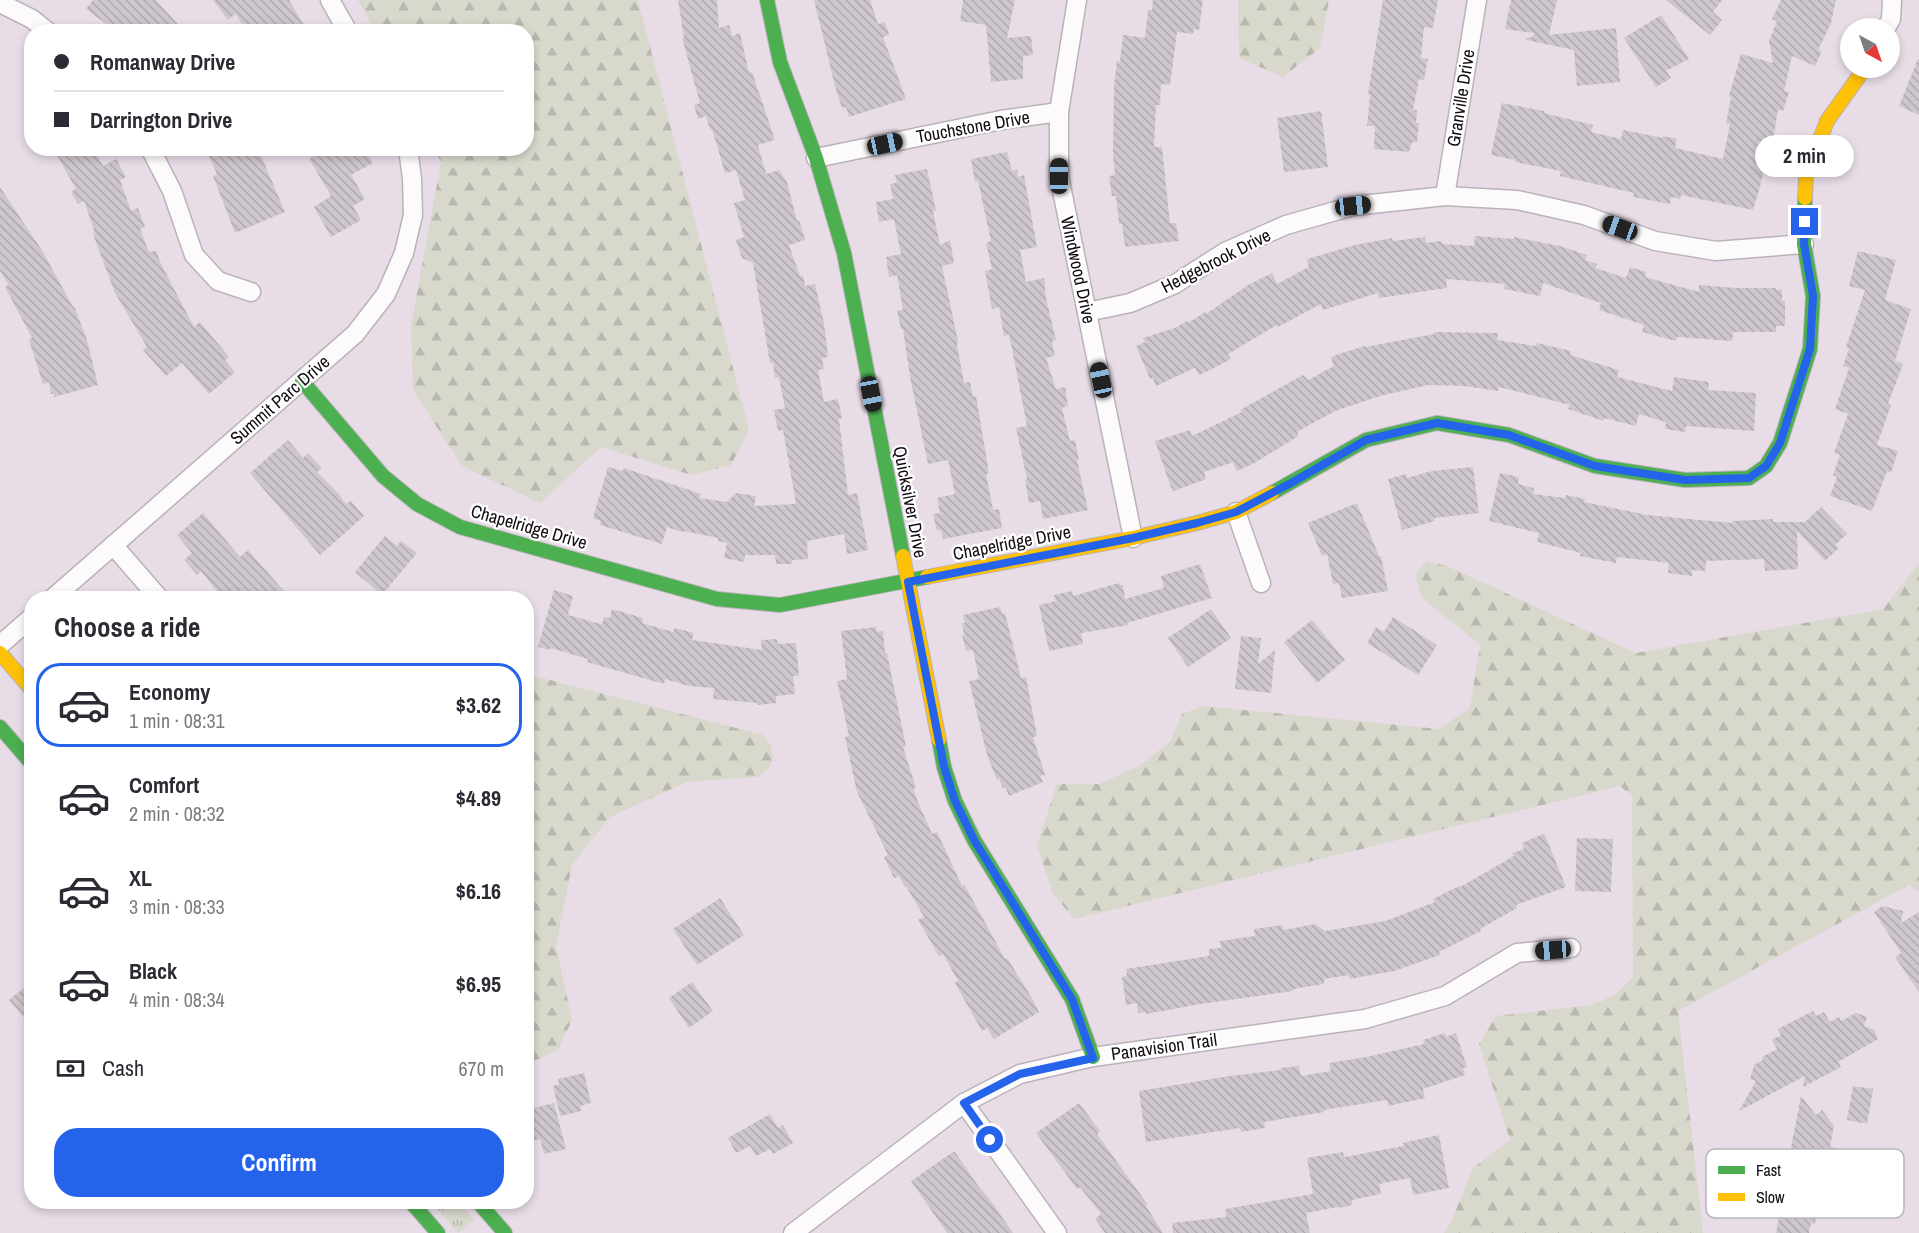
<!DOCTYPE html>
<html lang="en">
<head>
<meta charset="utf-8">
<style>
	:root { --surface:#fff; --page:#f2f2f3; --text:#2b2b33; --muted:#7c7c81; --line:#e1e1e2; --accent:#2563eb }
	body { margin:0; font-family:"Archivo Narrow",sans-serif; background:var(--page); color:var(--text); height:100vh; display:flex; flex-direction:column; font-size:22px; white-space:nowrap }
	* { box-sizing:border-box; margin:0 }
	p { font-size:20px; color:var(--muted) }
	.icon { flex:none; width:33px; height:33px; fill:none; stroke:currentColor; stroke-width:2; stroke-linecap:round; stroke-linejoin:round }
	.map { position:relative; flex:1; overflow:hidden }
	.details { position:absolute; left:24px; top:591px; width:510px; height:618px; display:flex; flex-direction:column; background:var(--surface); border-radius:24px; box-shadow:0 3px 9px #0003 }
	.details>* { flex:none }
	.guide { position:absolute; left:24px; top:24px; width:510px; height:132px; border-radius:24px; box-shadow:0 3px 9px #0003; display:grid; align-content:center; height:132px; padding:0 30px; background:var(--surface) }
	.needle { width:39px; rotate:140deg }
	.buttons { position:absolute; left:1840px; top:18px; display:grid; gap:12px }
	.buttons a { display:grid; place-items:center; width:60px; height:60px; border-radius:50%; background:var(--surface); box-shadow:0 3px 9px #0003; font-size:30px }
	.end { position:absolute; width:27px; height:27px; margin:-14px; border:8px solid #2563eb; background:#fff; box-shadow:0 0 0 3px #fff }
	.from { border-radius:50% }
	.bubble { position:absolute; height:42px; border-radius:21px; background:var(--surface); box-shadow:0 3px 9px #0003; font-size:20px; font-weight:700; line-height:42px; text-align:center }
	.car { position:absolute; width:18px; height:36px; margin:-18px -9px; border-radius:8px; box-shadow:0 0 4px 2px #0007; background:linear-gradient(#222 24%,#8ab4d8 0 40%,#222 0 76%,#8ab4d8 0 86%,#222 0) }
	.guide b { display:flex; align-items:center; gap:21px; height:57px; font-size:22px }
	.guide b+b { border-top:2px solid var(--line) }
	.guide i { width:15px; height:15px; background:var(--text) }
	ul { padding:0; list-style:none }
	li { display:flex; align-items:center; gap:18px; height:84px; margin:0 12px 9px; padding:0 18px; border:3px solid transparent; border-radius:24px }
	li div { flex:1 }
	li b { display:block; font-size:22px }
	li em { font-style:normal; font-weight:700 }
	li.active { border-color:var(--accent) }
	li>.icon { width:54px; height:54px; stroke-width:1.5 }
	h2 { padding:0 30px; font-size:27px; line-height:72px }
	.pay { display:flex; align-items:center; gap:15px; height:66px; padding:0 30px; font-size:22px }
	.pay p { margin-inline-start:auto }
	.cta { display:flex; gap:12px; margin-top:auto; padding:12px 30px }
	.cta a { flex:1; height:69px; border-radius:24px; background:var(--accent); color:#fff; font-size:24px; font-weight:700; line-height:69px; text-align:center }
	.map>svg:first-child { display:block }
	.grass { fill:url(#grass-tufts) }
	.forest { fill:url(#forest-firs) }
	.building { fill:url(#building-back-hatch) }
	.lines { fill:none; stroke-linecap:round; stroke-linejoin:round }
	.street-casing { stroke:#bab2b9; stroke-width:21 }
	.fast-casing { stroke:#bab2b9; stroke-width:16 }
	.slow-casing { stroke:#bab2b9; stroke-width:16 }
	.street { stroke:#fcfafb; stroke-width:18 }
	.fast { stroke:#4caf50; stroke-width:14 }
	.slow { stroke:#ffc107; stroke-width:14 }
	.route { stroke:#2563eb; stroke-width:8 }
	.labels { text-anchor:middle; stroke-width:4.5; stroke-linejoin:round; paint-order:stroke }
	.street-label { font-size:18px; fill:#120b12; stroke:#fff }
	.key { fill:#fff; stroke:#b8b6b8; stroke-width:1.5 }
	.key-label { font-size:16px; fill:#120b12 }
</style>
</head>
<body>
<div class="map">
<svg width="1919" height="1233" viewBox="0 0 1919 1233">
	<defs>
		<pattern id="grass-tufts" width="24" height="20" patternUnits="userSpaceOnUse" patternTransform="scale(1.5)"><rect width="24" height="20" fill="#d8d8cc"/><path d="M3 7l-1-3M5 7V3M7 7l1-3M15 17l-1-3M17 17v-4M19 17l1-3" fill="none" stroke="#b8b8ae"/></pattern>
		<pattern id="forest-firs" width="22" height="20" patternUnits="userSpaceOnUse" patternTransform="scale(1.5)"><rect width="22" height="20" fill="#d8d8cc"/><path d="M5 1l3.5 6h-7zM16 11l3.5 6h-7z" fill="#b8b8ae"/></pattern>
		<pattern id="building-back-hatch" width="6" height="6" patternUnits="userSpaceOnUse" patternTransform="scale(1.5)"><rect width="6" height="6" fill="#cec6ce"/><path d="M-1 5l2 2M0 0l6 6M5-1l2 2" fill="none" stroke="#b0a9b0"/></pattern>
	</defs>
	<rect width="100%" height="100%" fill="#e8dde7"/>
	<polygon class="grass" points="431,1202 459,1202 474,1220 458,1233"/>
	<g class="forest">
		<polygon points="358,0 638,0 749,430 731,465 691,475 601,447 540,503 462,466 413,390 411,326 441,162 434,149 526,148 526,32 375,31"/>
		<polygon points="1238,0 1329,0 1320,48 1283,77 1239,58"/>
		<polygon points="1427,561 1447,566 1636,653 1883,609 1919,563 1919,892 1909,885 1678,1011 1703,1233 1444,1233 1452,1220 1473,1168 1510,1140 1479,1044 1496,1016 1591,1005 1615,995 1633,977 1632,796 1620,786 1074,919 1052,892 1037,845 1057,784 1099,784 1139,766 1170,742 1182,714 1204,706 1439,729 1470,708 1480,645 1421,597 1415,574"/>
		<polygon points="527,674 763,735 771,746 773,759 768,769 758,777 687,782 610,817 572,865 556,946 572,1020 558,1050 527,1064"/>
	</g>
	<g class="building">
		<polygon points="93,0 156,0 185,32 117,32 86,9"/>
		<polygon points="213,0 289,0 308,32 246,32 236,14 228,20"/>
		<polygon points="678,0 717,0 719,28 729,25 732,36 740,33 749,73 752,72 775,140 758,145 766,174 779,170 787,182 797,221 799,220 805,240 789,245 800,276 803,275 805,286 815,284 824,323 828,357 822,358 824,369 818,370 824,402 838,399 842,418 839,419 848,495 857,493 868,550 847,554 844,534 807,541 808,559 792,560 792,564 776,564 775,555 745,555 744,562 724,558 727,543 718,541 718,538 683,531 682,532 667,527 662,544 600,525 601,521 593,518 608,467 623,471 624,468 701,494 699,498 727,502 736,493 756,496 754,506 796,504 783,430 778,431 774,410 785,408 779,377 775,378 773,363 770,363 753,263 742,258 736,240 744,237 734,203 745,200 736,170 725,173 712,129 710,130 706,116 698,119 694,105 700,103 682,38 684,38"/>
		<polygon points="814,0 870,0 878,24 885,22 889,35 883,37 906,99 849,117 846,107 842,108 835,86"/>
		<polygon points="963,0 1015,0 1007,38 1031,36 1033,55 1023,56 1023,79 991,82 986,25 960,21"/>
		<polygon points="1153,0 1203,0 1199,30 1194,29 1193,34 1177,32 1170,85 1161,84 1160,105 1156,105 1154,147 1162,147 1170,223 1176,223 1179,241 1125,247 1122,224 1119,224 1116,196 1112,196 1109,176 1115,175 1113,156 1114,86 1117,61 1120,62 1123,35 1145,38 1148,10 1152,10"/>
		<polygon points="1383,0 1438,0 1433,28 1424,27 1421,58 1428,59 1424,80 1419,79 1413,110 1417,110 1416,123 1419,123 1417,142 1412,142 1409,152 1374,149 1375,126 1367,126 1370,95 1368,94"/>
		<polygon points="1511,0 1557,0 1549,35 1616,28 1620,82 1577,86 1574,50 1526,40 1526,38 1533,37 1534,33 1505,29"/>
		<polygon points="1666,0 1722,0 1713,12 1722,20 1710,35"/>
		<polygon points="1781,0 1836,0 1831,23 1818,50 1822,51 1815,66 1792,56 1784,91 1789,92 1783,111 1778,110 1772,147 1769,146 1760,187 1753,210 1681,195 1680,199 1671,197 1670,204 1633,197 1634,193 1560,176 1561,171 1515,162 1515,160 1491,155 1502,103 1544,111 1544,113 1593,125 1591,132 1621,139 1623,130 1663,138 1663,136 1677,139 1675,148 1723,159 1730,124 1726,123 1731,97 1729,96 1741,54 1773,63 1769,41 1777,21 1772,19"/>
		<polygon points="1661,15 1689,59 1666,71 1671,78 1656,87 1624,38"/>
		<polygon points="1918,59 1919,59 1919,115 1899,106"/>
		<polygon points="1321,111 1328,167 1284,172 1277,118"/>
		<polygon points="53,148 93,148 103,166 116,159 126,177 120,180 131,211 138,208 145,227 140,229 149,252 156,251 161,264 194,327 200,322 229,357 225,360 235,372 209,394 182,363 166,376 143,350 147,347 115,293 93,234 95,233 84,201 78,204 71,192 76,189"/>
		<polygon points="205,148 258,148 285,212 235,233 213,176 217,174"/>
		<polygon points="328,148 364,148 373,163 351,175 365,199 353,206 361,220 331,237 314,207 331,196 309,159"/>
		<polygon points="1007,152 1012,171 1017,170 1018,177 1024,175 1037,247 1020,250 1026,282 1044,278 1046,298 1056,340 1052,341 1055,356 1046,358 1056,389 1065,387 1068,406 1062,408 1070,441 1075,440 1079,460 1077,460 1088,510 1043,519 1040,501 1029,503 1025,480 1027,479 1016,428 1027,426 1009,334 1004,336 999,307 992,309 985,271 992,269 986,243 991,241 978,181 975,182 971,159"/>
		<polygon points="927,169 936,211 933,211 940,245 950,240 954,263 942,266 958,341 957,345 964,383 970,382 973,397 976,396 989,473 986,474 993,510 999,509 1002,528 943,539 941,530 937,531 933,514 940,513 937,498 955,494 948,460 928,464 910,377 903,329 901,329 897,311 903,310 897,275 889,277 886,257 901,254 894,219 879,222 876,202 893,199 890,184 897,183 895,175"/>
		<polygon points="0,187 43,252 73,307 74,306 87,340 98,385 54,397 54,394 51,394 49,382 43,384 29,340 32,338 5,287 9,285 0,271"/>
		<polygon points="1475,236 1514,239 1514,237 1560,246 1587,255 1585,260 1597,264 1595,268 1626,278 1630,267 1646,272 1645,277 1699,292 1699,285 1737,288 1776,288 1776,290 1782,289 1782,301 1785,301 1785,326 1776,326 1776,332 1733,332 1732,341 1677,337 1676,341 1642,332 1644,325 1599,310 1601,303 1543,283 1540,296 1504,289 1505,284 1446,279 1447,288 1379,298 1378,293 1323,310 1321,304 1278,327 1277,325 1228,354 1231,359 1210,370 1199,375 1195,368 1156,386 1153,378 1150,379 1136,346 1145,342 1143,338 1175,328 1187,321 1188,323 1205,312 1206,314 1248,285 1272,273 1277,284 1309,267 1307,259 1355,245 1392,238 1393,241 1425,237 1426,243 1441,241 1442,244 1474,246"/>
		<polygon points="1858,251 1896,260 1885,300 1911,309 1895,361 1903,364 1888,404 1891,405 1877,445 1898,451 1891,473 1887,471 1872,511 1830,496 1837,477 1833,475 1840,455 1834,453 1848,414 1835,409 1849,368 1843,366 1849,349 1846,347 1865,290 1849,286"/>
		<polygon points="1434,332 1498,333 1497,340 1536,346 1537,343 1571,351 1570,355 1619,370 1617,377 1672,391 1674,377 1709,382 1708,390 1756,393 1754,431 1686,426 1685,432 1665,429 1666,422 1639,414 1636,426 1604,418 1604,421 1568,409 1570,405 1499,387 1498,391 1464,386 1428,385 1380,396 1335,411 1297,432 1298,435 1297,437 1253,464 1237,471 1233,462 1204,472 1206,479 1174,491 1172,488 1171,488 1155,441 1190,430 1192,436 1242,412 1240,410 1303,375 1308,380 1334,366 1331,357 1342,353 1365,346 1365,347 1434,334"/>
		<polygon points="288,440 303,458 308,453 322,468 317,472 338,493 346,504 351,501 364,516 320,555 250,473"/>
		<polygon points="1473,467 1479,513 1434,518 1435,521 1402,530 1388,479 1406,474 1407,478 1432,471"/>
		<polygon points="1500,473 1519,477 1518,484 1534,488 1533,494 1565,498 1566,495 1585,499 1584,502 1647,515 1732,523 1732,521 1773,519 1773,522 1805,522 1821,507 1847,534 1835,545 1839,548 1825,561 1797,531 1798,569 1765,571 1764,559 1706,561 1705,571 1692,570 1692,576 1668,573 1669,563 1617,557 1616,563 1580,556 1581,553 1537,542 1539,533 1489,521"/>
		<polygon points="1357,503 1379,556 1381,556 1388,591 1342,598 1339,583 1333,584 1327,554 1322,556 1308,523"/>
		<polygon points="203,513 240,557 248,550 290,598 222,598 201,571 197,575 184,560 192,553 177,535"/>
		<polygon points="385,536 397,546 401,541 417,553 382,595 355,572"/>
		<polygon points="1200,564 1212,598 1127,623 1128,625 1081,633 1083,644 1049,651 1039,605 1056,601 1054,595 1072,591 1073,596 1119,583 1120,585 1123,585 1125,599 1164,588 1161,576"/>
		<polygon points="554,590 573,596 568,615 597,623 602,624 604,617 610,618 612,609 643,618 642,623 673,632 675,628 694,633 692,640 762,650 761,640 777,639 778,644 796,643 799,676 793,676 795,694 776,696 776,703 758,705 758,703 713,699 714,688 689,686 665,679 664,684 587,662 588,659 551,648 548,650 538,647"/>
		<polygon points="1000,607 1002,614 1005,613 1021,678 1026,677 1037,736 1033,737 1045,775 1040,776 1043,782 1009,796 1005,787 1003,788 999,779 997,780 987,755 969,681 979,679 973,650 966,651 962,635 964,635 962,623 965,623 963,615"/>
		<polygon points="1211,609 1231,638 1188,667 1168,638"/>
		<polygon points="1393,617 1437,645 1418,675 1367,643 1376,627 1384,632"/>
		<polygon points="1312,620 1345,660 1317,683 1284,642"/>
		<polygon points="876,627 877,632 883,631 885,653 887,653 906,747 903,747 916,788 913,789 921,809 932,834 937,832 962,886 964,884 1005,959 1007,958 1032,998 1039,1012 994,1039 987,1028 982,1031 955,983 958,981 943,954 939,956 918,920 924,917 906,886 905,887 899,876 894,878 884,857 888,855 857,792 845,737 849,736 837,681 847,679 841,631"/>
		<polygon points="1241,636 1261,638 1258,664 1275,650 1271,693 1235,689"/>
		<polygon points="1543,834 1545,835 1566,887 1516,905 1517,908 1480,929 1481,931 1439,952 1440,955 1394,971 1349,979 1349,975 1324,979 1324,984 1293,989 1293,991 1200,1004 1146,1014 1146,1012 1138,1013 1137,1003 1126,1005 1122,977 1127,976 1126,969 1209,956 1209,949 1221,948 1220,941 1255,936 1254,929 1282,925 1283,930 1315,924 1325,931 1385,921 1435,902 1433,899 1459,886 1460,887 1514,856 1512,853 1524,849 1522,843"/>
		<polygon points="1577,838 1613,839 1611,892 1575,891"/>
		<polygon points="720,898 744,935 697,965 673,929"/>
		<polygon points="1882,906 1903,911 1901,923 1919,912 1919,992 1895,957 1901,953 1874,912"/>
		<polygon points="32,981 32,1027 9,1000"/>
		<polygon points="692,982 713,1011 689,1028 669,998"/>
		<polygon points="1813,1011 1816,1016 1824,1012 1830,1022 1839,1017 1841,1021 1856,1013 1867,1017 1864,1026 1874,1030 1878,1039 1838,1062 1841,1067 1803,1087 1805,1076 1739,1111 1756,1081 1750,1079 1754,1065 1763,1060 1762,1057 1777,1049 1772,1040 1781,1035 1778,1029"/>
		<polygon points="1445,1033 1446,1037 1456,1033 1467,1067 1463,1068 1465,1075 1423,1089 1425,1098 1388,1106 1387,1100 1323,1110 1324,1112 1264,1122 1265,1128 1241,1132 1240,1128 1146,1142 1139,1091 1230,1076 1281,1070 1280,1068 1299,1066 1301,1076 1331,1071 1329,1063 1366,1057 1424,1044 1423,1040"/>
		<polygon points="584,1073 591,1103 580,1106 581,1111 560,1116 553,1086 559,1084 558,1079"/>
		<polygon points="1853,1086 1873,1089 1867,1124 1847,1120"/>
		<polygon points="1801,1096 1816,1115 1822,1110 1834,1126 1830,1147 1839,1149 1837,1159 1843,1160 1835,1200 1830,1199 1828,1209 1818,1207 1815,1224 1811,1223 1809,1233 1776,1233 1782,1202 1779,1202 1781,1191 1775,1190 1783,1150 1790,1152"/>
		<polygon points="554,1103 566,1149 544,1154 540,1139 526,1142 526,1110"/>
		<polygon points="1079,1103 1100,1131 1097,1134 1148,1205 1146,1206 1163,1233 1105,1233 1095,1219 1101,1214 1080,1187 1077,1189 1036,1133"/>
		<polygon points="770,1114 778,1128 783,1125 793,1143 773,1154 770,1149 756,1156 750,1146 736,1153 728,1138"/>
		<polygon points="1439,1135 1449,1188 1413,1195 1410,1178 1379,1184 1381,1194 1352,1200 1352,1205 1338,1208 1337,1207 1306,1213 1310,1233 1173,1233 1172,1223 1226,1217 1225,1209 1313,1194 1307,1158 1343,1152 1344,1157 1404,1146 1403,1143"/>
		<polygon points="953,1152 955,1152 979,1187 989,1198 1013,1233 947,1233 911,1181"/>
	</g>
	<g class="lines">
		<defs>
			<g id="street">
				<polyline points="330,0 348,32"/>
				<polyline points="1077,0 1059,112 1059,176 1133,538"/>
				<polyline points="0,3 32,19 48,32"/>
				<polyline points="1886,28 1891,19 1892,0"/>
				<polyline points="150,148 172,191 194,255 218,281 251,292"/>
				<polyline points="816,158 1001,120 1059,112"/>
				<polyline points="1445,196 1477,0"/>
				<polyline points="1087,312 1130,303 1175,284 1225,252 1286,225 1353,206 1445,196 1517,200 1584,215 1655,241 1716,251 1804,244"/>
				<polyline points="1236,512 1261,583"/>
				<polyline points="113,545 159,598"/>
				<polyline points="53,598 355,334 386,294 404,253 413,215 412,179 408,148"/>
				<polyline points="0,645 32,617"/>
				<polyline points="964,1103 1057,1233"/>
				<polyline points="793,1233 964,1103 1020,1074 1093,1057 1365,1019 1445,996 1517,953 1571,948"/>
			</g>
			<g id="fast">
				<polyline points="767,0 780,62 816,158 844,253 903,556"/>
				<polyline points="302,381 383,476 417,504 460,527 717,599 780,605 927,577"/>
				<polyline points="1272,493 1366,440 1437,423 1509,435 1595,466 1685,480 1749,478 1766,466 1780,443 1810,349 1813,296 1804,244 1805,198"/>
				<polyline points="0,727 32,764"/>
				<polyline points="939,740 944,767 955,801 974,840 1072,999 1093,1057"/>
				<polyline points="411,1202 438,1233"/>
				<polyline points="478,1202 505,1233"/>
			</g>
			<g id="slow">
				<polyline points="1805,198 1806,176 1827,121 1865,68"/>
				<polyline points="903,556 939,740"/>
				<polyline points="927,577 1133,538 1197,523 1236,512 1272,493"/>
				<polyline points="0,653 32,690"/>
			</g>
		</defs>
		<use href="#street" class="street-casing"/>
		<use href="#fast" class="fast-casing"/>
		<use href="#slow" class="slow-casing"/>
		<use href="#street" class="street"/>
		<use href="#fast" class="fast"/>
		<use href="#slow" class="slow"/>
	</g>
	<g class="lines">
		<polyline class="route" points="990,1140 964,1103 1020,1074 1093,1058 1072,999 974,840 955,801 944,767 908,582 1133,538 1197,523 1236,512 1291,483 1366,440 1437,423 1509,435 1595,466 1685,480 1749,478 1766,466 1780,443 1810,349 1813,296 1804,244 1805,222"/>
	</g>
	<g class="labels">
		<g class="street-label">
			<text transform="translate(1461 98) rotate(-81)" y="6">Granville Drive</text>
			<text transform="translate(973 127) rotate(-10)" y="6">Touchstone Drive</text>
			<text transform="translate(1216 261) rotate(-27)" y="6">Hedgebrook Drive</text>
			<text transform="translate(1078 270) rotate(78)" y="6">Windwood Drive</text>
			<text transform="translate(280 400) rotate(-41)" y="6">Summit Parc Drive</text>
			<text transform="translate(910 502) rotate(79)" y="6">Quicksilver Drive</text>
			<text transform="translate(529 527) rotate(16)" y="6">Chapelridge Drive</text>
			<text transform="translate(1012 543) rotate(-11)" y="6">Chapelridge Drive</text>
			<text transform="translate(1164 1047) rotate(-8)" y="6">Panavision Trail</text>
		</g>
	</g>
	<rect x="1706" y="1149" width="198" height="69" rx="9" class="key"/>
	<rect x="1718" y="1166" width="27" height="8" fill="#4caf50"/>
	<rect x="1718" y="1193" width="27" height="8" fill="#ffc107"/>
	<g class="key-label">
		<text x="1756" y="1176">Fast</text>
		<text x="1756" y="1203">Slow</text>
	</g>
</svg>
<div class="buttons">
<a><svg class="needle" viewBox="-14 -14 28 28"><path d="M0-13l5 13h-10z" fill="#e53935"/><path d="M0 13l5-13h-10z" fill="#7c7c81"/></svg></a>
</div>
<i class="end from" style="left:990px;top:1140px"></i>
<i class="end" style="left:1805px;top:222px"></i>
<div class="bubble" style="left:1755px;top:135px;width:99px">2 min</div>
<i class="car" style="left:885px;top:144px;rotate:78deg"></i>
<i class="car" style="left:1059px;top:176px;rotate:0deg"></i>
<i class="car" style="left:1353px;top:206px;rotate:84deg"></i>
<i class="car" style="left:1620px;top:228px;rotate:290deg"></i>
<i class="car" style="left:1101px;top:380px;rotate:348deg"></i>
<i class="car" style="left:871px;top:394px;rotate:169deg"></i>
<i class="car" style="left:1553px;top:950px;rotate:266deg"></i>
<div class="guide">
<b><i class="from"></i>Romanway Drive</b>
<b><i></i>Darrington Drive</b>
</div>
<section class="details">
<h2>Choose a ride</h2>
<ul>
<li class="active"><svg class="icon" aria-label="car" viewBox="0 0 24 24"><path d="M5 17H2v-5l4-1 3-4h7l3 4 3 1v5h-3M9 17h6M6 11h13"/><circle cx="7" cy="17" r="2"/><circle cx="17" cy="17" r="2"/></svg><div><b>Economy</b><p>1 min · 08:31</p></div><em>$3.62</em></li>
<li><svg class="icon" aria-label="car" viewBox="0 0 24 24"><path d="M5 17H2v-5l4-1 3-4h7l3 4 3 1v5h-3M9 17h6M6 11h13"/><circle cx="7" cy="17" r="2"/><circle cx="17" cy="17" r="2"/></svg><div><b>Comfort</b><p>2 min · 08:32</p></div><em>$4.89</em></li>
<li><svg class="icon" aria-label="car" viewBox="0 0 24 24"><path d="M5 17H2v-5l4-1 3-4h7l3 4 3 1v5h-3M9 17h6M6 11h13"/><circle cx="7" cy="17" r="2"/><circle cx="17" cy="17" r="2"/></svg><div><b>XL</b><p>3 min · 08:33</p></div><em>$6.16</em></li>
<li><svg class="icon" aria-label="car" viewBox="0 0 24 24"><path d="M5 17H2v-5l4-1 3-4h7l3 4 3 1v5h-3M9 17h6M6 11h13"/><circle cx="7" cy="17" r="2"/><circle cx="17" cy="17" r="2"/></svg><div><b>Black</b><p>4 min · 08:34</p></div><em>$6.95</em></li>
</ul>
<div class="pay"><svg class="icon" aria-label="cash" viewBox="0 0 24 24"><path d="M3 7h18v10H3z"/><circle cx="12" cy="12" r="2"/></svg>Cash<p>670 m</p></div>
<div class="cta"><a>Confirm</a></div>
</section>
</div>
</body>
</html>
